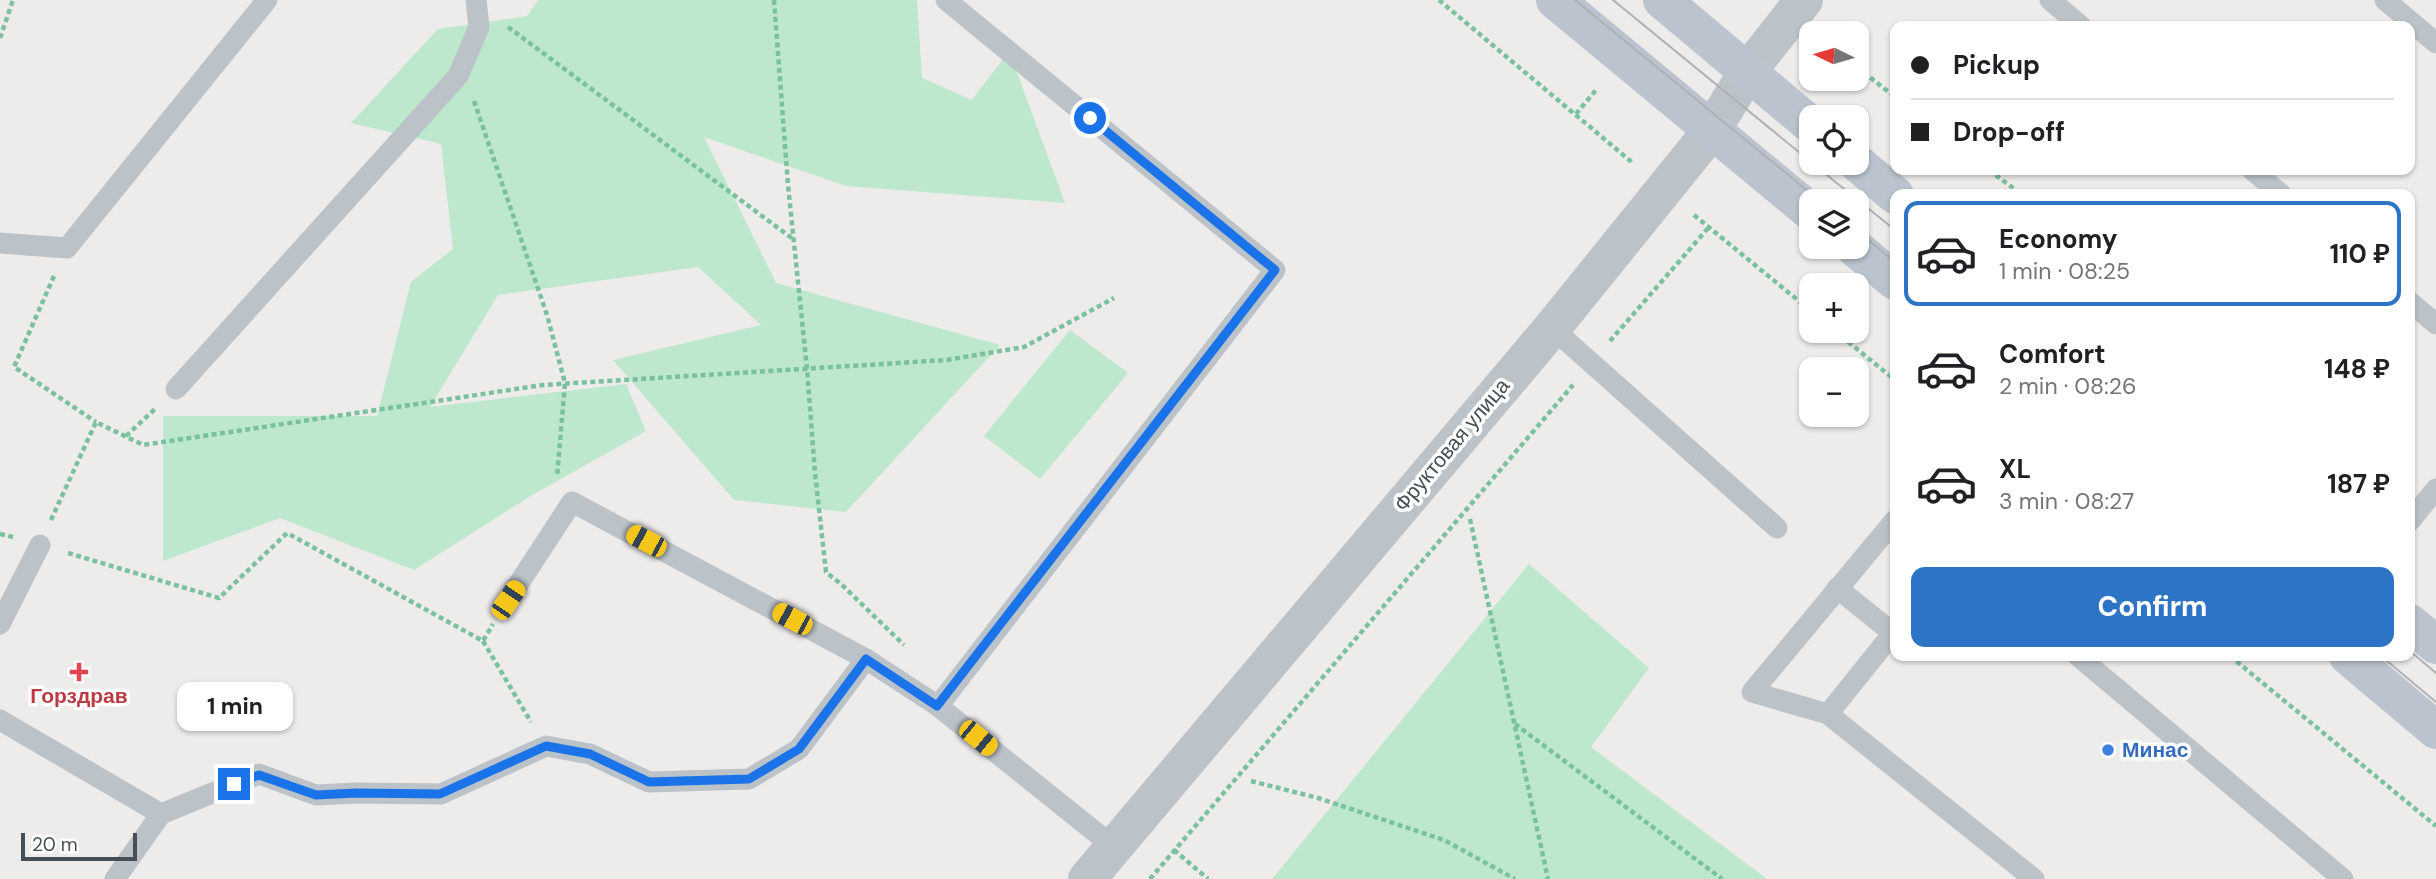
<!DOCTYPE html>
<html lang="en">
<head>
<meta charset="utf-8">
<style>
	:root { --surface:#fff; --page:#f2f2f2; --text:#202124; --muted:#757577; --line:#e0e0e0; --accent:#2d74c6 }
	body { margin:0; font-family:"DM Sans",sans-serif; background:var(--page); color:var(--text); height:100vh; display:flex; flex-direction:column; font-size:26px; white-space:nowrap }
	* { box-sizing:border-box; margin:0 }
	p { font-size:23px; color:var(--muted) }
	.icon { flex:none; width:38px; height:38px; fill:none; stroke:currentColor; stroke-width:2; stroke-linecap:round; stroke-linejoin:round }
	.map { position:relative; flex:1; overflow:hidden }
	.sheet { position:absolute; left:1890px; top:189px; width:525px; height:472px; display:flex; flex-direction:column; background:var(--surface); border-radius:14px; box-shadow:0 2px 5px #0004 }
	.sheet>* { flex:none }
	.guide { position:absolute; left:1890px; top:21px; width:525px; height:154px; border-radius:14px; box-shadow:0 2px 5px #0004; display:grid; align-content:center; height:154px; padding:0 21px; background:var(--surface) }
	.needle { width:46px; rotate:275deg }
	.fabs { position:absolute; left:1799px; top:21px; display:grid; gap:14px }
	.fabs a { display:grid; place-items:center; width:70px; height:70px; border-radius:14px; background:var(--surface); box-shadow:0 2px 5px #0004; font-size:35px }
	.scale { position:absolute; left:21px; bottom:18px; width:116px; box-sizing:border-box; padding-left:7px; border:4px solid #464f56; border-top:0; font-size:19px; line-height:24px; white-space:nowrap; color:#464f56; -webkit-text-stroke:5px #fff; paint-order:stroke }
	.end { position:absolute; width:32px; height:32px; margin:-16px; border:9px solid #1a73e8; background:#fff; box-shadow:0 0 0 4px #fff }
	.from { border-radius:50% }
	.bubble { position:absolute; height:49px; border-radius:14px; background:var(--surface); box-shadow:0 2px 5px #0004; font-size:23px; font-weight:700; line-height:49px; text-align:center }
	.car { position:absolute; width:21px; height:42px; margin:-21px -10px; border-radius:9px; box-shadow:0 0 5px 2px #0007; background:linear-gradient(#f5c518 24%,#345 0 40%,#f5c518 0 76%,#345 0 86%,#f5c518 0) }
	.guide b { display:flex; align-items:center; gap:24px; height:66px; font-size:26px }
	.guide b+b { border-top:2px solid var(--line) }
	.guide i { width:18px; height:18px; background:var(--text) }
	ul { padding:12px 0 0; list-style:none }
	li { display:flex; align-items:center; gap:21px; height:105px; margin:0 14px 10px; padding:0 7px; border:4px solid transparent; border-radius:14px }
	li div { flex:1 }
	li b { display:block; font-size:26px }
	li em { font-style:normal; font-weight:700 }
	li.on { border-color:var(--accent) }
	li>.icon { width:63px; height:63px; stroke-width:1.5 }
	.cta { display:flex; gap:14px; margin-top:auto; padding:14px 21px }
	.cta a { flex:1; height:80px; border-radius:14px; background:var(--accent); color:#fff; font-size:28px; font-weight:700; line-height:80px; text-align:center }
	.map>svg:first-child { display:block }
	.green { fill:#bde8cd }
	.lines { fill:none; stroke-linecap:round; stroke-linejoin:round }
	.path { stroke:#7ac19d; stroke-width:4.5; stroke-dasharray:5 3.5; stroke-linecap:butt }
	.lane { stroke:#bbc3c9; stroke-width:21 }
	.street { stroke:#bbc3c9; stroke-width:38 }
	.secondary { stroke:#bbc4ce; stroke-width:38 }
	.tram { stroke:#aeb1b5; stroke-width:2 }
	.route { stroke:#1a73e8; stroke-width:9 }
	.health-dot { fill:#e0444e; stroke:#fff; stroke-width:2.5 }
	.shop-dot { fill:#3f7fe0; stroke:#fff; stroke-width:2.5 }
	.labels { text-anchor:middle; stroke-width:7; stroke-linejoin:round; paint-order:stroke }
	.street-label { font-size:21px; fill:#464f56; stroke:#fff }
	.health-label { font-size:21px; font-weight:bold; fill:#be3a42; stroke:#fff }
	.shop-label { font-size:21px; font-weight:bold; fill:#366cbe; stroke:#fff; text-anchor:start }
</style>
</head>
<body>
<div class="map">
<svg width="2436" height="879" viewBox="0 0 2436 879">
	<rect width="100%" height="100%" fill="#eeebeb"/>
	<g class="green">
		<polygon points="538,0 917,0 922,78 972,100 1009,51 1065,203 846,186 704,137 776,283 1000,345 846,512 734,500 613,360 761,325 698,267 498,295 430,407 626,384 646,431 529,497 414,570 280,518 163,561 163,416 377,416 411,282 453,249 441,144 351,123 438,29 527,16"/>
		<polygon points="1070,330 1128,373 1040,479 984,436"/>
		<polygon points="1529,564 1649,668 1591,747 1767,879 1272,879"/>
	</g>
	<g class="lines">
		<g class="path">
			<polyline points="774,0 788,185 807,369 815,473 826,572 842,585 904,645"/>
			<polyline points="1439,0 1634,164"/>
			<polyline points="508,27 793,239"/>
			<polyline points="0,38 13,0"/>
			<polyline points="1857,67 1895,97"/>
			<polyline points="474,101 547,315 565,383 557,477"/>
			<polyline points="1576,114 1596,90"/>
			<polyline points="1989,170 2021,194"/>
			<polyline points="1694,215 1811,311"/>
			<polyline points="54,276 14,367 96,422"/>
			<polyline points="1835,331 1895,380"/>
			<polyline points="1610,341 1709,227"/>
			<polyline points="126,436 155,409"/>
			<polyline points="1470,519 1548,879"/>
			<polyline points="51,520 96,422 143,445 543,385 947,360 1024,347 1114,298"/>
			<polyline points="0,534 13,537"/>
			<polyline points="68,553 219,598 287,533 483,641 493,624"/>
			<polyline points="483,641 531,722"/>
			<polyline points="2230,656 2436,826"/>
			<polyline points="1515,724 1722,879"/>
			<polyline points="1251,781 1318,798 1444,840 1515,879"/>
			<polyline points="1174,850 1208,879"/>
			<polyline points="1150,879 1573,385"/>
		</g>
		<g class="lane">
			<polyline points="2050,0 2081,26"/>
			<polyline points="2385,0 2436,43"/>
			<polyline points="2252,170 2281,194"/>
			<polyline points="0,243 67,248 267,0"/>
			<polyline points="2410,302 2436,324"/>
			<polyline points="1552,328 1777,528"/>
			<polyline points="176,389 458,76 479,27 476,0"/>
			<polyline points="1895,520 1752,692 1828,714 2034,879"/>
			<polyline points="2410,521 2436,489"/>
			<polyline points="508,600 572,502 866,659 938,706 1114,847"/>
			<polyline points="0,624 40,545"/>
			<polyline points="2078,656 2343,879"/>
			<polyline points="938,706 1275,270 946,0"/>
			<polyline points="1828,714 1893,633 1837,588"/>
			<polyline points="0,720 161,814"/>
			<polyline points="115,879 161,814 259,774 316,795 356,793 441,794 546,746 590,754 649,782 749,779 799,749 866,659"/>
		</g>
		<polyline class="street" points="1087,879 1552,328 1712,130 1748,71 1804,0"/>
		<g class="secondary">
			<polyline points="1555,0 1811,212"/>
			<polyline points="1662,0 1811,125"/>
			<polyline points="1857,163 1895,195"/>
			<polyline points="1854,247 1895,281"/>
			<polyline points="2410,623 2436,645"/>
			<polyline points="2348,656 2436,730"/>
		</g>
		<g class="tram">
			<polyline points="1575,0 1820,201"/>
			<polyline points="1613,0 1811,162"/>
			<polyline points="1812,163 1895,230"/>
			<polyline points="1857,231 1895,262"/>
			<polyline points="2410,651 2436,673"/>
			<polyline points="2381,656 2436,702"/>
		</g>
	</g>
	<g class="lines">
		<polyline class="route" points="234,784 259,775 316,795 356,793 440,794 546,746 590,754 649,782 749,779 799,749 866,659 937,706 1275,270 1090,118"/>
	</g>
	<path class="health-dot" d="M75.5 661.5h7v7h7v7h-7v7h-7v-7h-7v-7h7z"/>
	<circle class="shop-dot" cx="2108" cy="750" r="7"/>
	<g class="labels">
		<g class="street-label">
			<text transform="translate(1452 445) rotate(-50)" y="7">Фруктовая улица</text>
		</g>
		<g class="health-label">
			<text x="79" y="703">Горздрав</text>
		</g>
		<g class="shop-label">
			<text x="2122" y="757">Минас</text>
		</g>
	</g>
</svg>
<div class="fabs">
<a><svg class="needle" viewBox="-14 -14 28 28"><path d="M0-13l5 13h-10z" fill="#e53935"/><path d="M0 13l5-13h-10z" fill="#757577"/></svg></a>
<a><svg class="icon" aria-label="locate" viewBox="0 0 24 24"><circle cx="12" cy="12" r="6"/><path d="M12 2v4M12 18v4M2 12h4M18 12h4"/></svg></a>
<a><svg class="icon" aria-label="layers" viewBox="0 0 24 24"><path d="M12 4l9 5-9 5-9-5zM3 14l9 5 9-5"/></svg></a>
<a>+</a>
<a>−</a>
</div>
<div class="scale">20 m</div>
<i class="end from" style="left:1090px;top:118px"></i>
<i class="end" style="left:234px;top:784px"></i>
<div class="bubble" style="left:177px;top:682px;width:116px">1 min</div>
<i class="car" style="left:646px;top:541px;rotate:298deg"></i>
<i class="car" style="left:508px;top:600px;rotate:34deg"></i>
<i class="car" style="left:792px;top:619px;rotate:298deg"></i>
<i class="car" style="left:978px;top:738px;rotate:129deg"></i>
<div class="guide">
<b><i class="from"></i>Pickup</b>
<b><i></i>Drop-off</b>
</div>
<section class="sheet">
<ul>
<li class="on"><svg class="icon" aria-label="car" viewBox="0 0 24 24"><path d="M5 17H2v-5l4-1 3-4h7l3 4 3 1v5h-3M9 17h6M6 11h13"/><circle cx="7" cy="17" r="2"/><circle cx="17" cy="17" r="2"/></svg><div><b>Economy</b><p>1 min · 08:25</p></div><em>110 ₽</em></li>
<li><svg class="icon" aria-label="car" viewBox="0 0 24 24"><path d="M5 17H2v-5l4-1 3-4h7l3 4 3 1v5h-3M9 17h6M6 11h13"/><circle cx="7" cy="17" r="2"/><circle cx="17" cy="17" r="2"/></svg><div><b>Comfort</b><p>2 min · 08:26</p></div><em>148 ₽</em></li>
<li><svg class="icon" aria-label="car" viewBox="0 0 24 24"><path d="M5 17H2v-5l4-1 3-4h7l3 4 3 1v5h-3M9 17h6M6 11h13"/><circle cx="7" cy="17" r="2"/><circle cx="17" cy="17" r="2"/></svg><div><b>XL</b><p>3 min · 08:27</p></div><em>187 ₽</em></li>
</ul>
<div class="cta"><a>Confirm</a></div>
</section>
</div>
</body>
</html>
